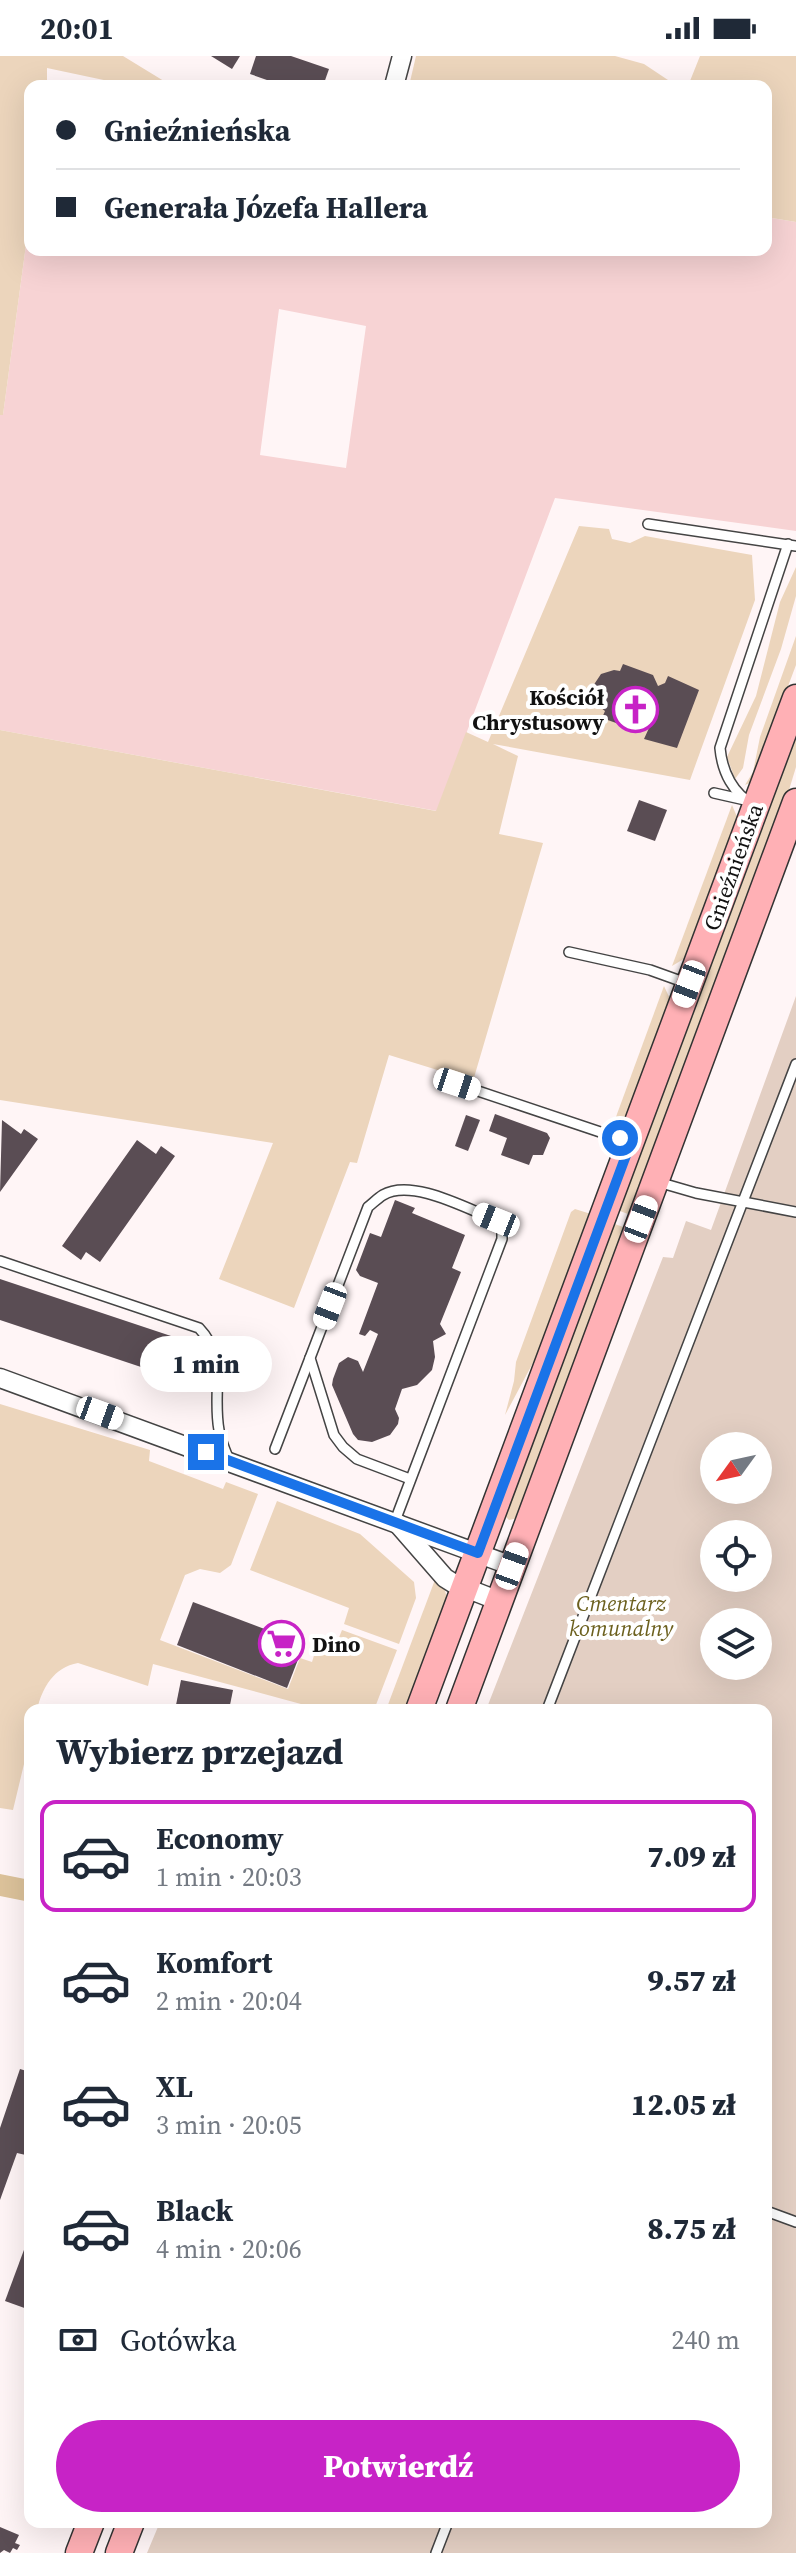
<!DOCTYPE html>
<html lang="pl">
<head>
<meta charset="utf-8">
<style>
	:root { --surface:#fff; --page:#f6f6f7; --text:#1f2937; --muted:#747a83; --line:#e0e1e3; --accent:#c723c6 }
	body { margin:0; font-family:"Source Serif 4",serif; background:var(--page); color:var(--text); height:100vh; display:flex; flex-direction:column; font-size:30px; white-space:nowrap }
	* { box-sizing:border-box; margin:0 }
	p { font-size:26px; color:var(--muted) }
	.icon { flex:none; width:44px; height:44px; fill:none; stroke:currentColor; stroke-width:2; stroke-linecap:round; stroke-linejoin:round }
	.map { position:relative; flex:1; overflow:hidden }
	.drawer { position:absolute; left:24px; top:1648px; width:748px; height:824px; display:flex; flex-direction:column; background:var(--surface); border-radius:16px; box-shadow:0 8px 32px #0002 }
	.drawer>* { flex:none }
	.guide { position:absolute; left:24px; top:24px; width:748px; height:176px; border-radius:16px; box-shadow:0 8px 32px #0002; display:grid; align-content:center; height:176px; padding:0 32px; background:var(--surface) }
	.needle { width:52px; rotate:237deg }
	.buttons { position:absolute; left:700px; top:1376px; display:grid; gap:16px }
	.buttons a { display:grid; place-items:center; width:72px; height:72px; border-radius:50%; background:var(--surface); box-shadow:0 8px 32px #0002; font-size:40px }
	.end { position:absolute; width:36px; height:36px; margin:-18px; border:10px solid #1a73e8; background:#fff; box-shadow:0 0 0 4px #fff }
	.from { border-radius:50% }
	.bubble { position:absolute; height:56px; border-radius:28px; background:var(--surface); box-shadow:0 8px 32px #0002; font-size:26px; font-weight:800; line-height:56px; text-align:center }
	.car { position:absolute; width:24px; height:48px; margin:-24px -12px; border-radius:10px; box-shadow:0 0 6px 2px #0007; background:linear-gradient(#fff 24%,#345 0 40%,#fff 0 76%,#345 0 86%,#fff 0) }
	.guide b { display:flex; align-items:center; gap:28px; height:76px; font-size:30px }
	.guide b+b { border-top:2px solid var(--line) }
	.guide i { width:20px; height:20px; background:var(--text) }
	ul { padding:0; list-style:none }
	li { display:flex; align-items:center; gap:24px; height:112px; margin:0 16px 12px; padding:0 16px; border:4px solid transparent; border-radius:16px }
	li div { flex:1 }
	li b { display:block; font-size:30px }
	li em { font-style:normal; font-weight:800 }
	li.current { border-color:var(--accent) }
	li>.icon { width:72px; height:72px; stroke-width:1.5 }
	h2 { padding:0 32px; font-size:36px; line-height:96px }
	.pay { display:flex; align-items:center; gap:20px; height:88px; padding:0 32px; font-size:30px }
	.pay p { margin-inline-start:auto }
	.button { display:flex; gap:16px; margin-top:auto; padding:16px 32px }
	.button a { flex:1; height:92px; border-radius:48px; background:var(--accent); color:#fff; font-size:32px; font-weight:800; line-height:92px; text-align:center }
	.status { display:flex; justify-content:space-between; align-items:center; height:56px; padding:0 40px; background:var(--surface); direction:ltr }
	.status svg { height:22px; fill:currentColor }
	.map>svg:first-child { display:block }
	.farmland { fill:#f7d3d4; fill-rule:evenodd }
	.green { fill:#ecd5bc }
	.forest { fill:#ddc39b }
	.cemetery { fill:#e3cfc3; fill-rule:evenodd }
	.building { fill:#5a4d54 }
	.lines { fill:none; stroke-linecap:round; stroke-linejoin:round }
	.lane-casing { stroke:#444; stroke-width:12 }
	.street-casing { stroke:#444; stroke-width:21 }
	.secondary-casing { stroke:#333; stroke-width:29 }
	.lane { stroke:#fff; stroke-width:9 }
	.street { stroke:#fff; stroke-width:18 }
	.secondary { stroke:#ffb0b5; stroke-width:26 }
	.route { stroke:#1a73e8; stroke-width:10 }
	.labels { text-anchor:middle; stroke-width:8; stroke-linejoin:round; paint-order:stroke }
	.poi-label { font-size:22px; font-weight:bold; fill:#111; stroke:#fff; text-anchor:end }
	.street-label { font-size:22px; fill:#111; stroke:#fff }
	.park-label { font-size:22px; font-style:italic; fill:#6c601e; stroke:#fff }
</style>
</head>
<body>
<div class="status"><b>20:01</b><svg viewBox="0 0 49 12"><path d="M0 12V9h3v3zM5 12V6h3v6zM10 12V3h3v9zM15 12V0h3v12zM26 1h20v11H26zM47 4h2v5h-2z"/></svg></div>
<div class="map">
<svg width="796" height="2497" viewBox="0 0 796 2497">
	<rect width="100%" height="100%" fill="#fff5f6"/>
	<path class="farmland" d="M 30,159 L 30,194 L 766,194 L 766,161 L 796,166 L 796,475 L 555,442 L 437,755 L 0,674 L 0,359 L 3,359 ZM 279,253 L 366,270 L 346,412 L 260,399 Z"/>
	<g class="green">
		<polygon points="0,0 123,0 172,30 132,30 47,12 47,30 30,30 30,159 3,359 0,359"/>
		<polygon points="416,0 615,0 644,8 677,30 409,30"/>
		<polygon points="700,0 796,0 796,166 766,161 766,30 688,30"/>
		<polygon points="579,470 609,473 612,483 630,487 645,480 752,499 755,544 690,724 493,688 518,700 499,778 543,787 473,1025 389,999 357,1107 350,1106 294,1252 219,1223 273,1087 0,1044 0,674 436,755 466,676 488,686"/>
		<polygon points="796,511 796,540 781,593 749,679 743,712 735,723 727,701 756,640 780,546"/>
		<polygon points="796,580 796,609 752,726 745,729 753,716 760,681"/>
		<polygon points="796,671 796,711 789,734 631,1159 617,1154"/>
		<polygon points="732,749 738,763 687,901 672,910"/>
		<polygon points="664,930 671,945 627,1062 613,1069"/>
		<polygon points="575,1153 591,1158 543,1288 505,1359 514,1325 516,1306 571,1156"/>
		<polygon points="612,1167 626,1172 518,1462 509,1464 505,1460"/>
		<path d="M 0,1348 L 150,1394 L 149,1405 L 223,1433 L 226,1426 L 258,1438 L 231,1509 L 220,1517 L 200,1513 L 185,1519 L 160,1584 L 288,1633 L 300,1602 L 312,1606 L 316,1593 L 332,1599 L 342,1574 L 397,1594 L 374,1654 L 323,1654 L 153,1608 L 148,1630 L 78,1607 C 54,1611 42,1632 37,1654 L 30,1654 L 30,1683 L 13,1754 L 0,1752 Z"/>
		<polygon points="277,1445 360,1478 414,1526 416,1542 399,1588 344,1568 349,1552 250,1514"/>
		<polygon points="436,1521 444,1531 447,1542 407,1654 386,1654"/>
	</g>
	<polygon class="forest" points="0,1818 30,1824 30,1846 0,1840"/>
	<path class="cemetery" d="M 796,940 L 796,2497 L 147,2497 L 160,2466 L 766,2466 L 766,1654 L 486,1654 L 663,1201 L 673,1202 L 686,1165 L 711,1174 ZM 714,1390 L 758,1390 L 758,1434 L 714,1434 ZM 714,1478 L 758,1478 L 758,1522 L 714,1522 ZM 714,1566 L 758,1566 L 758,1610 L 714,1610 Z"/>
	<g class="building">
		<polygon points="211,0 240,0 232,13"/>
		<polygon points="256,0 291,0 329,13 323,30 284,30 250,18"/>
		<polygon points="623,608 653,619 658,630 665,627 668,620 699,634 677,692 644,683 649,672 641,669 633,673 602,662 605,655 596,648 593,630 601,618 614,614 620,615"/>
		<polygon points="639,744 667,754 655,785 627,775"/>
		<polygon points="495,1058 547,1077 550,1082 543,1099 533,1099 529,1109 501,1099 507,1082 489,1075"/>
		<polygon points="466,1059 480,1064 468,1095 455,1090"/>
		<polygon points="2,1064 21,1078 24,1073 38,1083 0,1136"/>
		<polygon points="137,1084 156,1098 161,1090 175,1100 100,1206 86,1196 81,1204 62,1190"/>
		<polygon points="395,1144 415,1152 412,1157 465,1179 452,1212 461,1216 440,1268 446,1278 433,1285 435,1301 432,1314 417,1329 402,1333 395,1353 399,1362 398,1368 390,1379 372,1386 358,1384 353,1378 332,1329 333,1323 339,1307 348,1301 358,1305 363,1316 378,1278 370,1274 365,1280 359,1278 378,1227 360,1220 356,1214 370,1177 381,1181"/>
		<polygon points="0,1223 174,1281 162,1318 0,1264"/>
		<polygon points="193,1546 304,1588 287,1632 177,1589"/>
		<polygon points="181,1624 233,1634 229,1654 175,1654"/>
		<polygon points="20,2013 30,2016 30,2100 17,2097 0,2144 0,2072"/>
		<polygon points="28,2183 30,2184 30,2254 5,2245"/>
		<polygon points="0,2471 19,2479 15,2487 20,2489 17,2494 13,2492 10,2497 4,2494 0,2497"/>
	</g>
	<g class="lines">
		<defs>
			<g id="lane">
				<polyline points="648,468 796,490"/>
				<polyline points="714,737 745,744"/>
				<path d="M 755,749 C 733,739 722,715 720,692 L 788,488"/>
				<polyline points="569,896 650,914 689,928"/>
				<polyline points="457,1028 627,1085"/>
				<polyline points="658,1126 696,1137 796,1156"/>
				<path d="M 0,1205 L 199,1272 C 228,1302 212,1337 219,1374 C 221,1385 225,1394 229,1404"/>
				<polyline points="275,1393 310,1302"/>
				<path d="M 395,1465 L 502,1183 L 502,1172 L 496,1164 C 467,1153 412,1122 383,1139 C 378,1142 373,1147 368,1151 L 310,1302 L 334,1379 L 343,1391 L 357,1403 L 410,1423"/>
				<polyline points="547,1654 796,1008"/>
				<polyline points="766,2155 796,2166"/>
				<polyline points="436,2497 448,2466"/>
			</g>
			<g id="street">
				<polyline points="394,30 402,0"/>
				<polyline points="0,1322 512,1510"/>
				<polyline points="397,1467 445,1522 453,1527 499,1545"/>
			</g>
			<g id="secondary">
				<polyline points="419,1654 796,642"/>
				<polyline points="459,1654 796,746"/>
				<polyline points="79,2497 91,2466"/>
				<polyline points="119,2497 131,2466"/>
			</g>
		</defs>
		<use href="#lane" class="lane-casing"/>
		<use href="#street" class="street-casing"/>
		<use href="#secondary" class="secondary-casing"/>
		<use href="#lane" class="lane"/>
		<use href="#street" class="street"/>
		<use href="#secondary" class="secondary"/>
	</g>
	<g class="lines">
		<polyline class="route" points="206,1396 478,1497 631,1086 620,1082"/>
	</g>
	<defs>
		<symbol id="church-ring" viewBox="-11 -11 22 22"><circle r="9.5" fill="#fff" stroke="#c723c6" stroke-width="1.5"/><path d="M-1.2-6h2.4v3.5h3.3v2.4h-3.3V6h-2.4V-.1h-3.3v-2.4h3.3Z" fill="#c723c6"/></symbol>
		<symbol id="supermarket-ring" viewBox="-11 -11 22 22"><circle r="9.5" fill="#fff" stroke="#c723c6" stroke-width="1.5"/><path d="M-6-5.5h2.5l.6 2H6L4.5 2H-2.5L-4.4-4H-6ZM-1.5 3.2a1.3 1.3 0 1 0 .1 0ZM3 3.2a1.3 1.3 0 1 0 .1 0Z" fill="#c723c6"/></symbol>
	</defs>
	<g fill-rule="evenodd">
		<use href="#church-ring" x="610" y="628" width="51" height="51"/>
		<use href="#supermarket-ring" x="256" y="1562" width="51" height="51"/>
	</g>
	<g class="labels">
		<g class="poi-label">
			<text x="604" y="649">Kościół<tspan x="604" dy="25">Chrystusowy</tspan></text>
			<text x="312" y="1596" text-anchor="start">Dino</text>
		</g>
		<g class="street-label">
			<text transform="translate(733 811) rotate(-70)" y="8">Gnieźnieńska</text>
		</g>
		<g class="park-label">
			<text x="621" y="1555">Cmentarz<tspan x="621" dy="25">komunalny</tspan></text>
		</g>
	</g>
</svg>
<div class="buttons">
<a><svg class="needle" viewBox="-14 -14 28 28"><path d="M0-13l5 13h-10z" fill="#e53935"/><path d="M0 13l5-13h-10z" fill="#747a83"/></svg></a>
<a><svg class="icon" aria-label="locate" viewBox="0 0 24 24"><circle cx="12" cy="12" r="6"/><path d="M12 2v4M12 18v4M2 12h4M18 12h4"/></svg></a>
<a><svg class="icon" aria-label="layers" viewBox="0 0 24 24"><path d="M12 4l9 5-9 5-9-5zM3 14l9 5 9-5"/></svg></a>
</div>
<i class="end from" style="left:620px;top:1082px"></i>
<i class="end" style="left:206px;top:1396px"></i>
<div class="bubble" style="left:140px;top:1280px;width:132px">1 min</div>
<i class="car" style="left:689px;top:928px;rotate:201deg"></i>
<i class="car" style="left:457px;top:1028px;rotate:108deg"></i>
<i class="car" style="left:641px;top:1163px;rotate:21deg"></i>
<i class="car" style="left:496px;top:1164px;rotate:292deg"></i>
<i class="car" style="left:330px;top:1250px;rotate:201deg"></i>
<i class="car" style="left:100px;top:1357px;rotate:110deg"></i>
<i class="car" style="left:512px;top:1510px;rotate:20deg"></i>
<div class="guide">
<b><i class="from"></i>Gnieźnieńska</b>
<b><i></i>Generała Józefa Hallera</b>
</div>
<section class="drawer">
<h2>Wybierz przejazd</h2>
<ul>
<li class="current"><svg class="icon" aria-label="car" viewBox="0 0 24 24"><path d="M5 17H2v-5l4-1 3-4h7l3 4 3 1v5h-3M9 17h6M6 11h13"/><circle cx="7" cy="17" r="2"/><circle cx="17" cy="17" r="2"/></svg><div><b>Economy</b><p>1 min · 20:03</p></div><em>7.09 zł</em></li>
<li><svg class="icon" aria-label="car" viewBox="0 0 24 24"><path d="M5 17H2v-5l4-1 3-4h7l3 4 3 1v5h-3M9 17h6M6 11h13"/><circle cx="7" cy="17" r="2"/><circle cx="17" cy="17" r="2"/></svg><div><b>Komfort</b><p>2 min · 20:04</p></div><em>9.57 zł</em></li>
<li><svg class="icon" aria-label="car" viewBox="0 0 24 24"><path d="M5 17H2v-5l4-1 3-4h7l3 4 3 1v5h-3M9 17h6M6 11h13"/><circle cx="7" cy="17" r="2"/><circle cx="17" cy="17" r="2"/></svg><div><b>XL</b><p>3 min · 20:05</p></div><em>12.05 zł</em></li>
<li><svg class="icon" aria-label="car" viewBox="0 0 24 24"><path d="M5 17H2v-5l4-1 3-4h7l3 4 3 1v5h-3M9 17h6M6 11h13"/><circle cx="7" cy="17" r="2"/><circle cx="17" cy="17" r="2"/></svg><div><b>Black</b><p>4 min · 20:06</p></div><em>8.75 zł</em></li>
</ul>
<div class="pay"><svg class="icon" aria-label="cash" viewBox="0 0 24 24"><path d="M3 7h18v10H3z"/><circle cx="12" cy="12" r="2"/></svg>Gotówka<p>240 m</p></div>
<div class="button"><a>Potwierdź</a></div>
</section>
</div>
</body>
</html>
